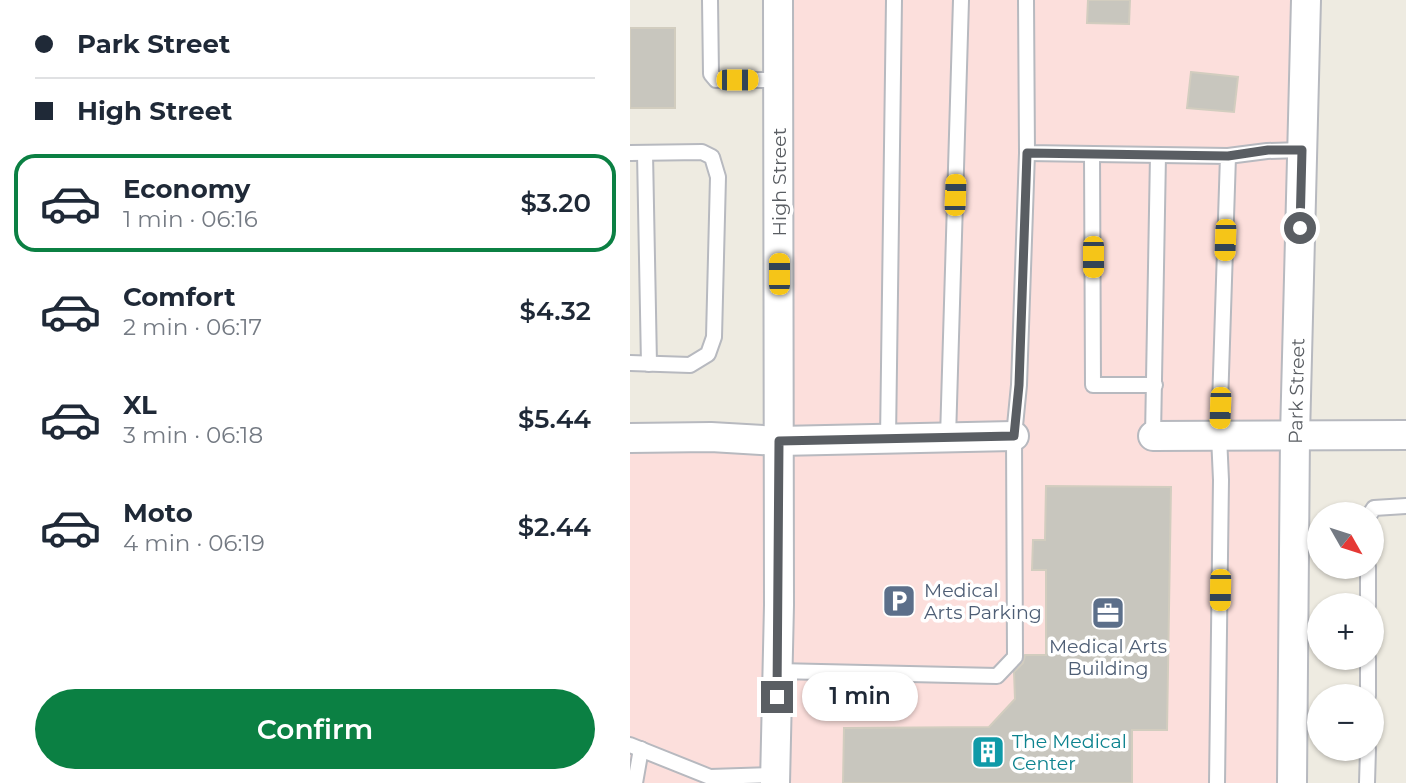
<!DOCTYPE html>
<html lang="en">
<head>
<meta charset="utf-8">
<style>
	:root { --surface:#fff; --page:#f6f6f7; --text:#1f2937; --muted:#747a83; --line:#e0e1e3; --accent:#0b8043 }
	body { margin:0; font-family:Montserrat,sans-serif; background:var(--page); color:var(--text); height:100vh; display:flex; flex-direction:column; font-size:26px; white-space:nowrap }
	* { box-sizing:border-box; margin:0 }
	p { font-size:23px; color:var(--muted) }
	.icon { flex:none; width:38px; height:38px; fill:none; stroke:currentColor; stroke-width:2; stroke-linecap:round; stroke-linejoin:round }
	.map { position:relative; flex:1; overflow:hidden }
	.sheet { display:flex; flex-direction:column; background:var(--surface); width:630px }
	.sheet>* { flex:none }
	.guide { display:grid; align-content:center; height:154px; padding:0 35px; background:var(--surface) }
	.needle { width:46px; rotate:129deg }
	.fabs { position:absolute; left:677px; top:502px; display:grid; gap:14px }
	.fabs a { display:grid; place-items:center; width:77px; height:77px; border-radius:50%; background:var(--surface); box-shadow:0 2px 5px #0004; font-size:35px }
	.end { position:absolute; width:32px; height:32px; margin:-16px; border:9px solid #5a5e63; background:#fff; box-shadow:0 0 0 4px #fff }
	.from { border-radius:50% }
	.bubble { position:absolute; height:49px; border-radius:24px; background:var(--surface); box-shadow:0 2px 5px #0004; font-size:23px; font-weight:600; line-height:49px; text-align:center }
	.car { position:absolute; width:21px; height:42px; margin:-21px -10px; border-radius:9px; box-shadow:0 0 5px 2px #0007; background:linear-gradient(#f5c518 24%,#345 0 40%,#f5c518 0 76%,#345 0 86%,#f5c518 0) }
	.guide b { display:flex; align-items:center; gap:24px; height:66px; font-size:26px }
	.guide b+b { border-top:2px solid var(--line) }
	.guide i { width:18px; height:18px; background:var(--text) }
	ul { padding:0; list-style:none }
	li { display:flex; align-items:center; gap:21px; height:98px; margin:0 14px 10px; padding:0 21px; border:4px solid transparent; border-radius:21px }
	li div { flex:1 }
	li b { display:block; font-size:26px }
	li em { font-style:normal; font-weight:600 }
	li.on { border-color:var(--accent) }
	li>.icon { width:63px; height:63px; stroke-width:1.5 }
	.cta { display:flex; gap:14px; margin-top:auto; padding:14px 35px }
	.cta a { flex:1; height:80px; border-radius:42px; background:var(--accent); color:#fff; font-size:28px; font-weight:600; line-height:80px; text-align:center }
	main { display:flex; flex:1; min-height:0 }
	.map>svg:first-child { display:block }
	.medical { fill:#fcdfdc }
	.building { fill:#c8c6be; stroke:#d2cdbf; stroke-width:2 }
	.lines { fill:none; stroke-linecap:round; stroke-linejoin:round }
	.lane-casing { stroke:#b7b9bf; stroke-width:18 }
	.street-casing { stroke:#b7b9bf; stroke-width:32 }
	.lane { stroke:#fff; stroke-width:14 }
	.street { stroke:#fff; stroke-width:28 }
	.route { stroke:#5a5e63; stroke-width:9 }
	.labels { text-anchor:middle; stroke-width:7; stroke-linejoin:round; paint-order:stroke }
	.street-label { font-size:19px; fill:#5a5e63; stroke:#fff }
	.service-label { font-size:19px; fill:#4e5e75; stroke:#fff; text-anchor:start }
	.culture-label { font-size:19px; fill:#0d838f; stroke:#fff; text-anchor:start }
</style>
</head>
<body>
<main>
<section class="sheet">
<div class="guide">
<b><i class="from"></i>Park Street</b>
<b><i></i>High Street</b>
</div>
<ul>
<li class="on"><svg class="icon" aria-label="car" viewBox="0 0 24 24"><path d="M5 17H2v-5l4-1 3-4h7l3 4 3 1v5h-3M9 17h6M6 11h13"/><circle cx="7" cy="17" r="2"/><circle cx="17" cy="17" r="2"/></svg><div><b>Economy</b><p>1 min · 06:16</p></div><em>$3.20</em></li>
<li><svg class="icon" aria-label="car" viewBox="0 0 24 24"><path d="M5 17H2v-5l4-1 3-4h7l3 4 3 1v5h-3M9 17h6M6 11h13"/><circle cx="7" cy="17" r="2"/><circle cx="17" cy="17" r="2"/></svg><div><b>Comfort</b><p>2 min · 06:17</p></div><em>$4.32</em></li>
<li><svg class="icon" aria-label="car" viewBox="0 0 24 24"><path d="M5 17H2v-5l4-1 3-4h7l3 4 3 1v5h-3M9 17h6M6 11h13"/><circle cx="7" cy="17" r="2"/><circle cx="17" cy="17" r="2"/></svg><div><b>XL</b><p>3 min · 06:18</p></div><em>$5.44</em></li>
<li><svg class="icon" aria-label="car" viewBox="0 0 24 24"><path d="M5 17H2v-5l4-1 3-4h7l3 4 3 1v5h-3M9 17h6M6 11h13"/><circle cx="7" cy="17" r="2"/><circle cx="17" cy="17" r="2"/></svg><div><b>Moto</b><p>4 min · 06:19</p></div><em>$2.44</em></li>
</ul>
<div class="cta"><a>Confirm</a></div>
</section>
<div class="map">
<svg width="776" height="783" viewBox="0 0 776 783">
	<rect width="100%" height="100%" fill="#eeebe1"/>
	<polygon class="medical" points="148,0 677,0 661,783 0,783 0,444 148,441"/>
	<g class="building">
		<polygon points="458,0 500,0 499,24 457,23"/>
		<rect x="0" y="28" width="45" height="80"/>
		<polygon points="561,72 608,77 604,112 557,108"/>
		<polygon points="416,486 541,487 537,730 502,730 502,783 213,783 214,728 359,727 385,699 384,672 393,663 395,655 416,655 416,570 402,570 403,540 415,540"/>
	</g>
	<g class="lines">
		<defs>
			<g id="lane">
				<polyline points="80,0 81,74 86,80 149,80"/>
				<polyline points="396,0 397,153 598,156 589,436 591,480 587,783"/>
				<polyline points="0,153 72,152 82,157 88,177 84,337 78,354 60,365 0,363"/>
				<polyline points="15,153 19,364"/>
				<polyline points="462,154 463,385 525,385"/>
				<polyline points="598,156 637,151 672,150"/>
				<polyline points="523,436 528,155"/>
				<polyline points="318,438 331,0"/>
				<polyline points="258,439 264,0"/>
				<polyline points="740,514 744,508 776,506"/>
				<polyline points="738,606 738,567"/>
				<polyline points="147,671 367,676 385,657 384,436 389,385 397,153"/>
				<polyline points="738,696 738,658"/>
				<polyline points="0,745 80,777 145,775"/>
				<polyline points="5,783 11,749"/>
				<polyline points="737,783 738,749"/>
			</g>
			<g id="street">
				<polyline points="523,436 776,435"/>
				<polyline points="0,438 81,437 149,441 384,436"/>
				<polyline points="145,783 149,605 148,0"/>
				<path id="s1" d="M 662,783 L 665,436 L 676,0"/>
			</g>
		</defs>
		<use href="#lane" class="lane-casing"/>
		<use href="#street" class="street-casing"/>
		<use href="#lane" class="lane"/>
		<use href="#street" class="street"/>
	</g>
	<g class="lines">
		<polyline class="route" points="147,697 149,441 384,436 389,385 397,153 598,156 638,150 672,150 670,228"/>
	</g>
	<defs>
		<symbol id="parking-square" viewBox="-11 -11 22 22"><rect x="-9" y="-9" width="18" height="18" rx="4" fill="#5c6f8a" stroke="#fff"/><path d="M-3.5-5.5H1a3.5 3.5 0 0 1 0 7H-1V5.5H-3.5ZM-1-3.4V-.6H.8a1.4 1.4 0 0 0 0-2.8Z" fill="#fff"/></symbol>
		<symbol id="office-square" viewBox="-11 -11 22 22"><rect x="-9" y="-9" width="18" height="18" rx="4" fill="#5c6f8a" stroke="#fff"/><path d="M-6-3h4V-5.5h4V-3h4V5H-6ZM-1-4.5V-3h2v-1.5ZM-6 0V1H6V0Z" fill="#fff"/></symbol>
		<symbol id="building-square" viewBox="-11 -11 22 22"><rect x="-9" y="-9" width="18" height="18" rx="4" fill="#0f9aa8" stroke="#fff"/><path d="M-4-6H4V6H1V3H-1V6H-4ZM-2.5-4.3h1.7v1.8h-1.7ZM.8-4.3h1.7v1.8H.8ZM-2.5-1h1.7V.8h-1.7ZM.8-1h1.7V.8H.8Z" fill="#fff"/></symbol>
	</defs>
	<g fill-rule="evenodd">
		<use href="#parking-square" x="250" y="582" width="38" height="38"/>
		<use href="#office-square" x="459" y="594" width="38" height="38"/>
		<use href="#building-square" x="339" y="733" width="38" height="38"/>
	</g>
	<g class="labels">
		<g class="street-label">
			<text transform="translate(149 182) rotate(-90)" y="7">High Street</text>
			<text dy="7" stroke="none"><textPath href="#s1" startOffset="392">Park Street</textPath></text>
		</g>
		<g class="service-label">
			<text x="294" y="597">Medical<tspan x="294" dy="22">Arts Parking</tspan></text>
			<text x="478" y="653" text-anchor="middle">Medical Arts<tspan x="478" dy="22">Building</tspan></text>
		</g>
		<g class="culture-label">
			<text x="382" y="748">The Medical<tspan x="382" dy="22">Center</tspan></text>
		</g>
	</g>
</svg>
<div class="fabs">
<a><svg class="needle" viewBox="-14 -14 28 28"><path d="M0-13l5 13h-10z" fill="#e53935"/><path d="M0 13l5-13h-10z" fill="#747a83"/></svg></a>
<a>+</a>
<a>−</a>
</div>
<i class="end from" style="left:670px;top:228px"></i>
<i class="end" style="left:147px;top:697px"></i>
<div class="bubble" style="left:172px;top:672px;width:116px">1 min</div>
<i class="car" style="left:107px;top:80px;rotate:90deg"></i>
<i class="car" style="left:325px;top:195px;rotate:2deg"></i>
<i class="car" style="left:595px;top:240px;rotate:182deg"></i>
<i class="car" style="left:463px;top:257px;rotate:180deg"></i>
<i class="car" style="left:149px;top:274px;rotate:0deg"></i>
<i class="car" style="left:590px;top:408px;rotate:182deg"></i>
<i class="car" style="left:590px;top:590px;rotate:181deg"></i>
</div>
</main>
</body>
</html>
